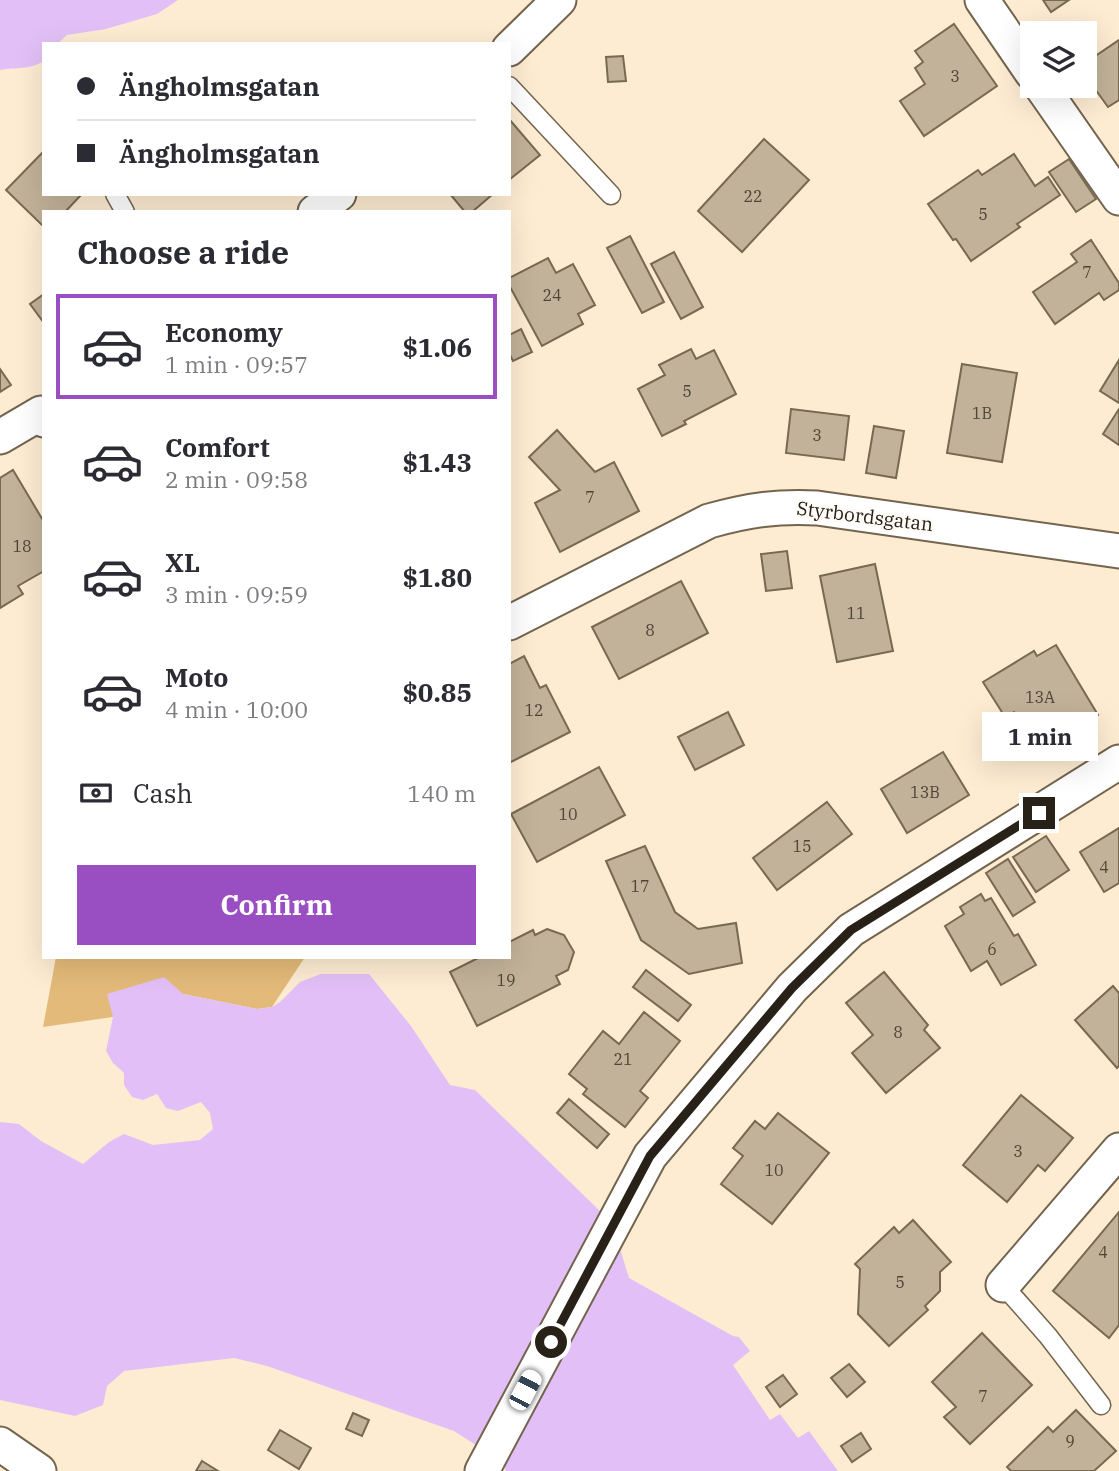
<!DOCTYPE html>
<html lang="en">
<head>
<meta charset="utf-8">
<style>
	:root { --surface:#fff; --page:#f2f2f3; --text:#2b2b33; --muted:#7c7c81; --line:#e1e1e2; --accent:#994ec1 }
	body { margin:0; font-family:"IBM Plex Serif",serif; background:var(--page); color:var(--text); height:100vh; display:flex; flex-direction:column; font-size:26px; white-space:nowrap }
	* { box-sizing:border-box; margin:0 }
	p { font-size:23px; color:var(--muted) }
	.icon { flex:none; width:38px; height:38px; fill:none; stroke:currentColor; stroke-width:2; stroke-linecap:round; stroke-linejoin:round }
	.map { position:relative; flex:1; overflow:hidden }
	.sheet { position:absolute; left:42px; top:210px; width:469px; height:749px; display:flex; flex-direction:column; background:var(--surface); border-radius:0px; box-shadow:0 7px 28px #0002 }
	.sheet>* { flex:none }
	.hud { position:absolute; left:42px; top:42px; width:469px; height:154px; border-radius:0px; box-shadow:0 7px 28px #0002; display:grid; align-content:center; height:154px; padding:0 35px; background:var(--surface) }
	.tools { position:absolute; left:1020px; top:21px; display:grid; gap:14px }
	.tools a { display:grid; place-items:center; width:77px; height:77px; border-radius:0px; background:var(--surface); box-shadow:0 7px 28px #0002; font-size:35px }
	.end { position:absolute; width:32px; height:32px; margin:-16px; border:9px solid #282118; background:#fff; box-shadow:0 0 0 4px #fff }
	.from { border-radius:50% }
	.bubble { position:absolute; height:49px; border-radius:0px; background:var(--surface); box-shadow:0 7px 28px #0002; font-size:23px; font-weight:700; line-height:49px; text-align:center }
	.car { position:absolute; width:21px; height:42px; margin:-21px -10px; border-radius:9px; box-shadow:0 0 5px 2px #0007; background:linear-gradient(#fff 24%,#345 0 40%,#fff 0 76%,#345 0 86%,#fff 0) }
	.hud b { display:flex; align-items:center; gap:24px; height:66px; font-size:26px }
	.hud b+b { border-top:2px solid var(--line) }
	.hud i { width:18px; height:18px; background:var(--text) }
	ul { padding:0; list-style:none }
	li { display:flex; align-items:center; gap:21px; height:105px; margin:0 14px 10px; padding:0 21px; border:4px solid transparent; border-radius:0px }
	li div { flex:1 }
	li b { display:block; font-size:26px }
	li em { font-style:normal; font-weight:700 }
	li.selected { border-color:var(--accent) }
	li>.icon { width:63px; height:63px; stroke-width:1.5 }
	h2 { padding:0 35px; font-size:32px; line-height:84px }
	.pay { display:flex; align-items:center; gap:18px; height:77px; padding:0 35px; font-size:26px }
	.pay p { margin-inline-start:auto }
	.primary-button { display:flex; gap:14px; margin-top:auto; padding:14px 35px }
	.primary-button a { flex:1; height:80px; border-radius:0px; background:var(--accent); color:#fff; font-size:28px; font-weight:700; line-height:80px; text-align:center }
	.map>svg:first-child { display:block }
	.green { fill:#e3ba79 }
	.water { fill:#e2c0f7 }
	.building { fill:#c2b299; stroke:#786952; stroke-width:2 }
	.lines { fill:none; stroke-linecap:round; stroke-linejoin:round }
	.lane-casing { stroke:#73644e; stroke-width:21 }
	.street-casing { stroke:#73644e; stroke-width:37 }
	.lane { stroke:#fff; stroke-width:18 }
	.street { stroke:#fff; stroke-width:33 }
	.route { stroke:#282118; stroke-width:9 }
	.labels { text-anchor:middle; stroke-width:5; stroke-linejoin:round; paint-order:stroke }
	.number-label { font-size:16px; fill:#4e4538 }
	.street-label { font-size:19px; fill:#282118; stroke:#fffbf6 }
</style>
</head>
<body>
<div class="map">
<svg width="1119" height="1471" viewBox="0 0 1119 1471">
	<rect width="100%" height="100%" fill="#fdecd2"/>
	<polygon class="green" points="56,957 305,957 272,1007 257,1009 183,994 113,1017 43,1027"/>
	<g class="water">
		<path d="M 0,0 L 178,0 L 157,14 L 106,29 L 67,35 L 57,44 L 44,44 L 44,61 C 29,70 17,67 0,70 Z"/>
		<polygon points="321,974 369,974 411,1026 450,1085 475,1090 600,1211 621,1252 629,1278 733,1336 739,1337 750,1351 733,1365 770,1420 780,1414 798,1438 809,1431 838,1471 506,1471 502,1462 454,1431 267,1366 234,1358 124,1371 107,1386 103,1405 75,1416 0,1400 0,1122 19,1124 41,1141 83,1164 109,1142 124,1134 153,1145 200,1140 213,1129 210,1113 201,1102 178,1111 166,1108 157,1094 143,1100 132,1097 124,1085 124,1073 113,1063 106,1051 113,1017 107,994 164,977 183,994 257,1009 272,1007 280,1002 300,982"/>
	</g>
	<g class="building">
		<polygon points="1043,0 1069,0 1051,12"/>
		<polygon points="954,24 997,86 924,136 900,101 925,84 915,68 923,62 915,51"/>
		<polygon points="1119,40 1119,100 1108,107 1085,75 1085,63"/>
		<polygon points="623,56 626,81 608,82 606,57"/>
		<polygon points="509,119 540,155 509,180"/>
		<polygon points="764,139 809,180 742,252 698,211"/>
		<polygon points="44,151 44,194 82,194 65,212 44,212 44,227 6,190"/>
		<polygon points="1014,154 1035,186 1048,177 1060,195 1017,224 1020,227 971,261 956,239 953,240 928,204 978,170 982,175"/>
		<polygon points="1069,159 1096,199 1076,212 1049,172"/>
		<polygon points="450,194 493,194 472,212 465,212"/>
		<polygon points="630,236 664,302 642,313 607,248"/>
		<polygon points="1091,240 1119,283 1119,290 1104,300 1099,293 1055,324 1033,292 1077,262 1071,254"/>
		<polygon points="674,252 703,307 681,319 651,264"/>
		<polygon points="548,258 556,273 573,264 595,305 578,314 583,324 542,346 509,285 509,278"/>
		<polygon points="44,294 44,323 30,304"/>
		<polygon points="521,329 532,352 513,361 509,353 509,335"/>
		<polygon points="691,349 696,359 714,350 736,394 684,421 686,424 662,436 638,389 665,375 659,365"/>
		<polygon points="1119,360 1119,403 1100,391"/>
		<polygon points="962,364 1017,373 1002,462 947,453"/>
		<polygon points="0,369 11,385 0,392"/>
		<polygon points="791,409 849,416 844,460 786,453"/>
		<polygon points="1119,409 1119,445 1103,434"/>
		<polygon points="874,426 904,431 896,478 866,473"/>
		<polygon points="557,430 595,472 614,462 639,511 560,552 535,503 560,490 529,457"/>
		<polygon points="13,470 44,522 44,571 18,586 23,594 0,608 0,478"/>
		<polygon points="787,551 792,588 766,591 761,554"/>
		<polygon points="875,564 893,651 837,662 820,576"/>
		<polygon points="681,581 708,633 619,679 592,627"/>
		<polygon points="1056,645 1098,715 1062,737 1048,715 1025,729 1014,712 1005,717 983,682 1034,651 1037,656"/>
		<polygon points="524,656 540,688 546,685 570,732 509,763 509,664"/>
		<polygon points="728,712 744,745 695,770 678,737"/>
		<polygon points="943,752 969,795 907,833 881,789"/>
		<polygon points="599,767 625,815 537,862 511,814"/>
		<polygon points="827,802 852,834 777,890 753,858"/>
		<polygon points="1119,828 1119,883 1104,892 1080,852"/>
		<polygon points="1046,836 1069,870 1036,892 1013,857"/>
		<polygon points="645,846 675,912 698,929 736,923 742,963 689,974 641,940 606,861"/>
		<polygon points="1008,859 1035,902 1013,916 986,873"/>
		<polygon points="981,894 985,901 991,898 1014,936 1018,934 1036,965 1001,985 987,961 971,971 945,926 964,914 960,907"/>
		<polygon points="547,929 564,935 574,952 568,970 556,976 560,984 477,1026 450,972 480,957 509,957 509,942 533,930 535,935"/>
		<polygon points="646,970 691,1005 678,1021 633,987"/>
		<polygon points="884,972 928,1025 924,1030 940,1048 886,1093 852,1053 873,1035 846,1003"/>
		<polygon points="1113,986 1119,993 1119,1066 1117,1068 1075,1020"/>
		<polygon points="644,1012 680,1041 640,1091 648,1098 625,1127 583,1094 587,1089 569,1074 603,1031 619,1044"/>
		<polygon points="1021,1095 1073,1138 1045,1171 1038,1165 1007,1202 963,1165"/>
		<polygon points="569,1099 609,1134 597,1148 557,1113"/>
		<polygon points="778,1113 829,1153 772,1224 721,1184 743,1156 733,1148 755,1121 765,1129"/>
		<polygon points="1119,1212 1119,1325 1109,1338 1053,1291"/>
		<polygon points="913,1220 951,1262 940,1272 940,1291 925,1306 928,1310 889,1346 858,1314 860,1269 855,1264 894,1227 899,1233"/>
		<polygon points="982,1333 1032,1385 970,1444 944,1417 956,1407 932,1382"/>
		<polygon points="849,1364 865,1382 847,1397 831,1378"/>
		<polygon points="783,1375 797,1394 780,1407 766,1387"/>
		<polygon points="1076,1410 1116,1451 1094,1471 1011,1471 1007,1467 1048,1427 1053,1432"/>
		<polygon points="353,1413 369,1420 362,1436 346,1429"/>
		<polygon points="280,1430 311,1448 299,1469 268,1450"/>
		<polygon points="861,1433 871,1449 852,1462 841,1446"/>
		<polygon points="202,1461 218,1471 196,1471"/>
	</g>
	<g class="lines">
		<defs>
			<g id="lane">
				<polyline points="509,86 611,195"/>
				<polyline points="115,194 125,212"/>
				<polyline points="1003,1285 1048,1336 1101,1405"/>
			</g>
			<g id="street">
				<polyline points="982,0 1032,73"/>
				<polyline points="509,49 559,0"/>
				<polyline points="1041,86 1119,198"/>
				<polyline points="315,212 339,194"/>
				<polyline points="0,437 41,413 44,420"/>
				<path d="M 509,623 L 709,521 C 749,510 776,506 817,508 L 1119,551"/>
				<polyline points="1003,1285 1119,1150"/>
				<polyline points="0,1444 39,1471"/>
				<polyline points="482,1471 650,1156 792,988 851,930 1119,762"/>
			</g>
		</defs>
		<use href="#lane" class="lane-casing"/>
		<use href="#street" class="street-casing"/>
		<use href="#lane" class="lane"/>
		<use href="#street" class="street"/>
	</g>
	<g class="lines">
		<polyline class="route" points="551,1342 650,1156 792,988 851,930 1039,813"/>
	</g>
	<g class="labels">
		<g class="number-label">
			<text x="955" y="82">3</text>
			<text x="753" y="202">22</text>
			<text x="983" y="220">5</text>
			<text x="1087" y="278">7</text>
			<text x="552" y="301">24</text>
			<text x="687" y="397">5</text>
			<text x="982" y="419">1B</text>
			<text x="817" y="441">3</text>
			<text x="590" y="503">7</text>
			<text x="22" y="552">18</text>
			<text x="856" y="619">11</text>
			<text x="650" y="636">8</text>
			<text x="1040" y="703">13A</text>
			<text x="534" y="716">12</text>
			<text x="925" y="798">13B</text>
			<text x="568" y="820">10</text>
			<text x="802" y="852">15</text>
			<text x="1104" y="873">4</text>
			<text x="640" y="892">17</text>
			<text x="992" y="955">6</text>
			<text x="506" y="986">19</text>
			<text x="898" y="1038">8</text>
			<text x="623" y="1065">21</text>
			<text x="1018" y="1157">3</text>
			<text x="774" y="1176">10</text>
			<text x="1103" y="1258">4</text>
			<text x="900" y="1288">5</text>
			<text x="983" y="1402">7</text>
			<text x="1070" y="1447">9</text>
		</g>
		<g class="street-label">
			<text transform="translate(865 516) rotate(7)" y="7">Styrbordsgatan</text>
		</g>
	</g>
</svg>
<div class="tools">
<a><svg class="icon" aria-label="layers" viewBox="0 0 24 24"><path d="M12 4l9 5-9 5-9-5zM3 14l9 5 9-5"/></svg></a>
</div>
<i class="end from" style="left:551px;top:1342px"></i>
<i class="end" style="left:1039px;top:813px"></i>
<div class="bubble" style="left:982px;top:712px;width:116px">1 min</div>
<i class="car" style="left:525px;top:1390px;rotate:28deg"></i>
<div class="hud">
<b><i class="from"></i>Ängholmsgatan</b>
<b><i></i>Ängholmsgatan</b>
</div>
<section class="sheet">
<h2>Choose a ride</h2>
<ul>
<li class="selected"><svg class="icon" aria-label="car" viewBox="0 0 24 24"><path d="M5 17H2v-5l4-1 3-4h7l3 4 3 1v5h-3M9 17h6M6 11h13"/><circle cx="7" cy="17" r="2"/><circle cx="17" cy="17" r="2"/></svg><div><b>Economy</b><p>1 min · 09:57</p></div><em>$1.06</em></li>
<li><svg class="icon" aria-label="car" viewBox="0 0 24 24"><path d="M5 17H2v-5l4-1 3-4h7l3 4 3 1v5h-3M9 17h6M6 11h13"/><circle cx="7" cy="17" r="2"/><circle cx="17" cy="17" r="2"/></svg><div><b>Comfort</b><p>2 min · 09:58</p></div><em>$1.43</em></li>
<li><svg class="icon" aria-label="car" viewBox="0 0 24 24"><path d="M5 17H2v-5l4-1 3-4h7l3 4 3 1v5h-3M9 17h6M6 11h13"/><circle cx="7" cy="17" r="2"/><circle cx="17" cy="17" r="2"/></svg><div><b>XL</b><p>3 min · 09:59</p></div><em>$1.80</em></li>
<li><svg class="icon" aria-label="car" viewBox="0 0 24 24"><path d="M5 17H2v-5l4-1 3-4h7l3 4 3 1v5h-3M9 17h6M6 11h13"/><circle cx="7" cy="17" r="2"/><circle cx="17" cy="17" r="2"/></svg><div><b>Moto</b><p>4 min · 10:00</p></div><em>$0.85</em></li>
</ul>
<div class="pay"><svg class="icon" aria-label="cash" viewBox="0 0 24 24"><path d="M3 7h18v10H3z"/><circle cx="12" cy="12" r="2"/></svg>Cash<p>140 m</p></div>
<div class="primary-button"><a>Confirm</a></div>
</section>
</div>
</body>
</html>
